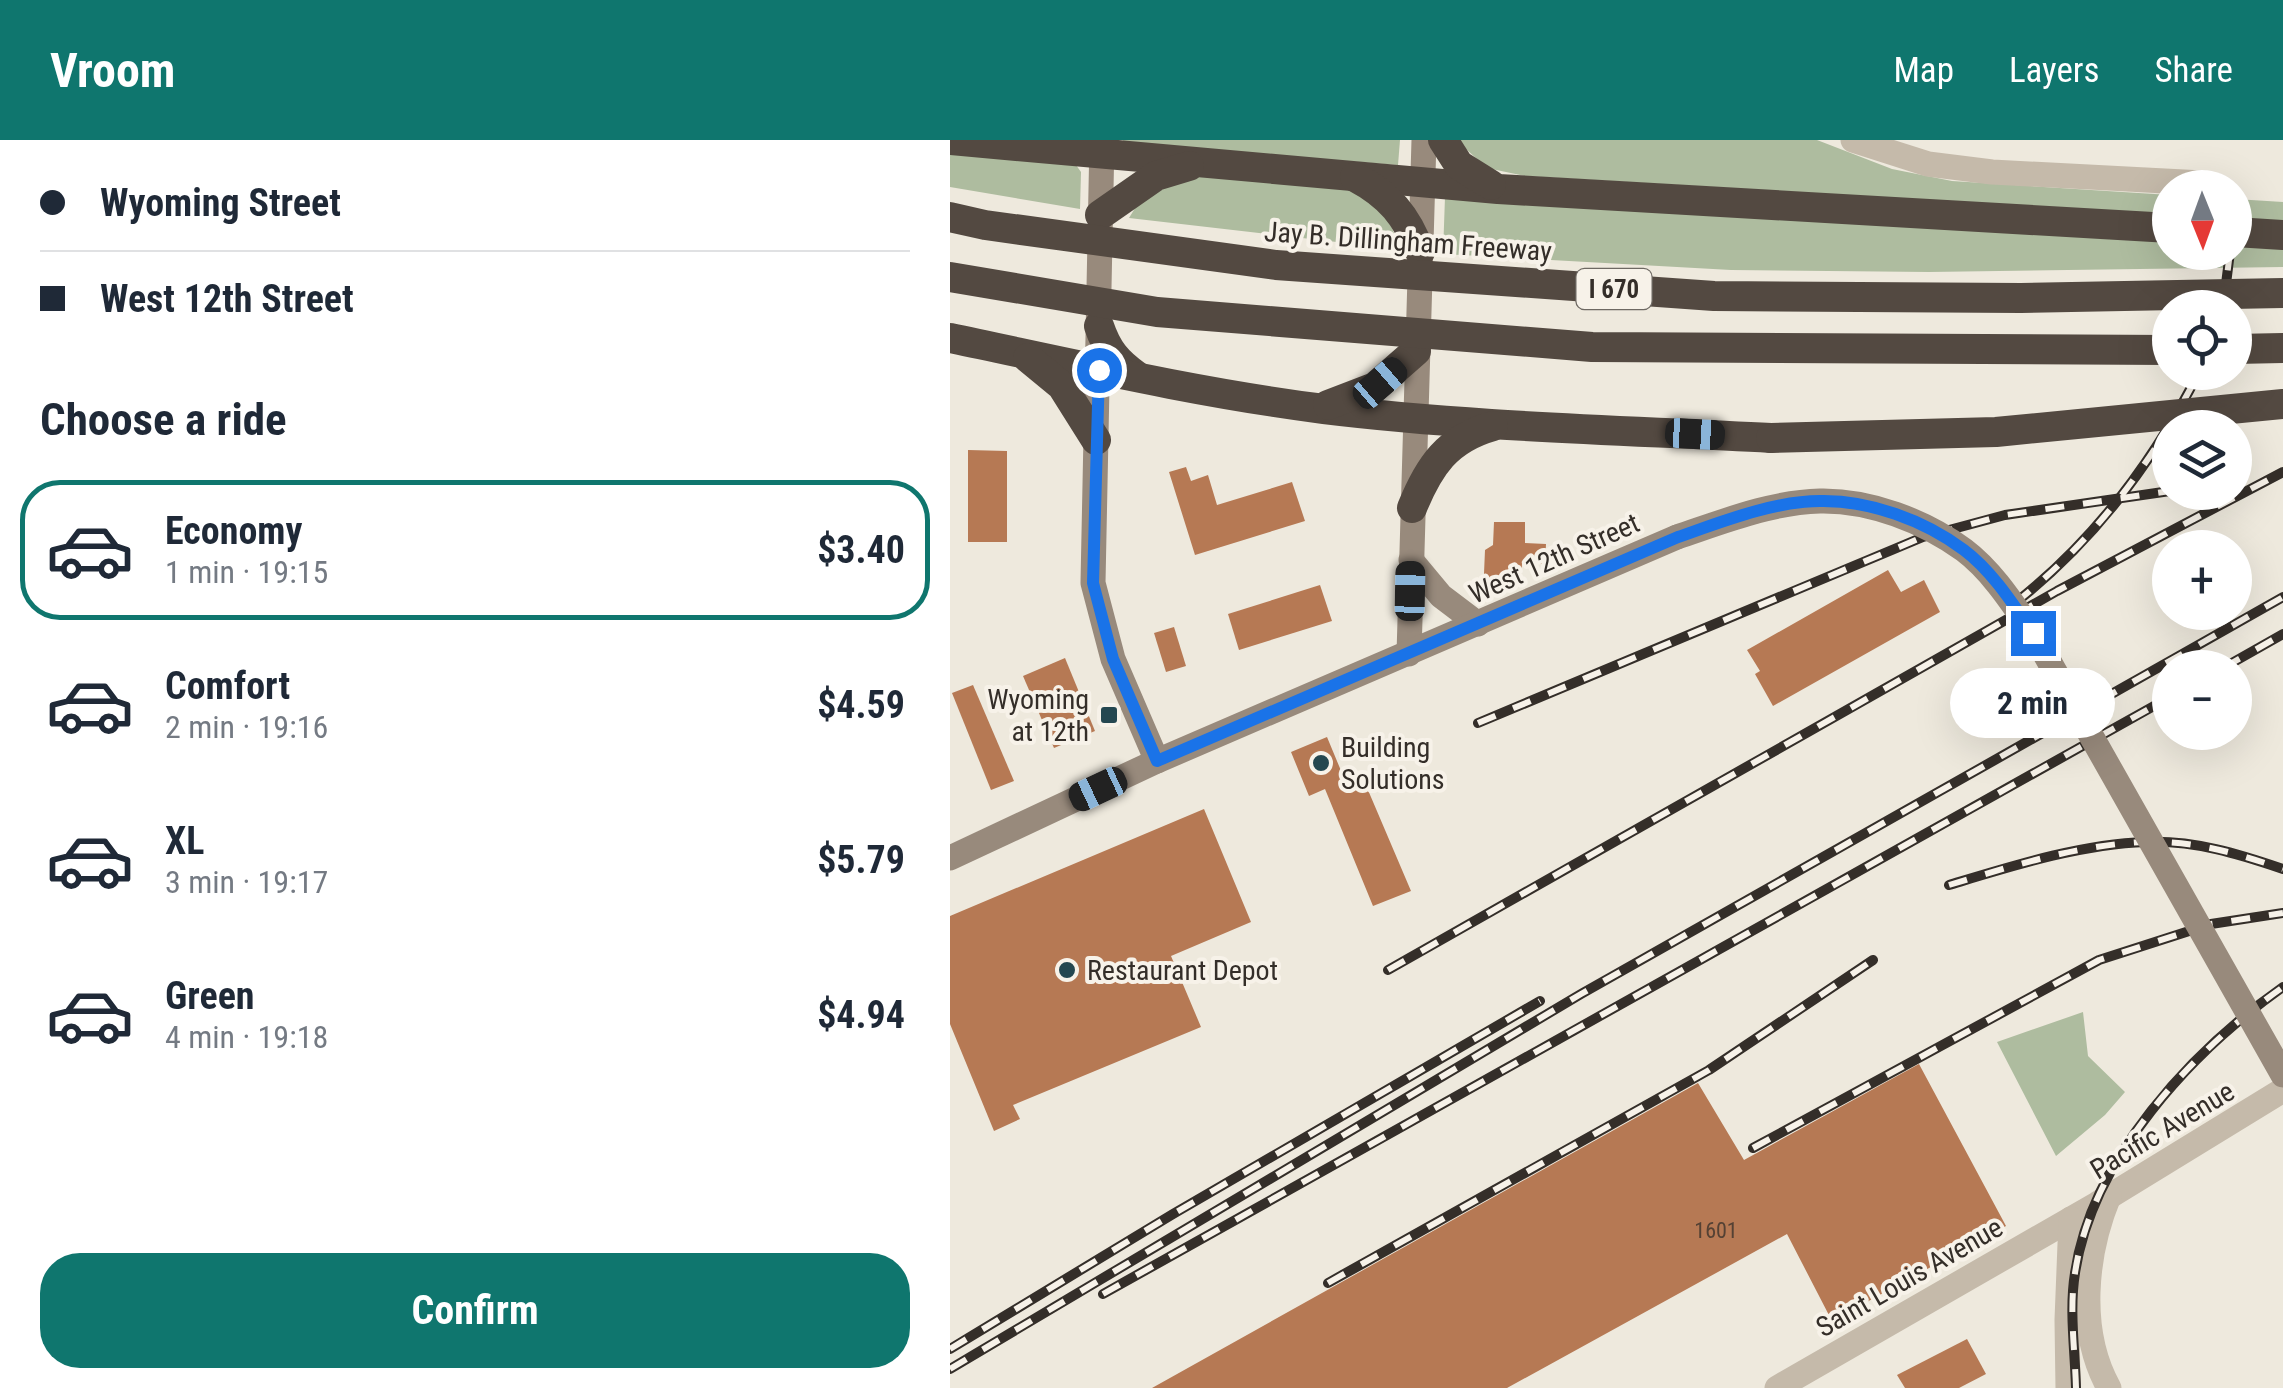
<!DOCTYPE html>
<html lang="en">
<head>
<meta charset="utf-8">
<style>
	:root { --surface:#fff; --page:#f2f2f3; --text:#1f2937; --muted:#747a83; --line:#e0e1e3; --accent:#0f766e }
	body { margin:0; font-family:"Roboto Condensed",sans-serif; background:var(--page); color:var(--text); height:100vh; display:flex; flex-direction:column; font-size:38px; white-space:nowrap }
	* { box-sizing:border-box; margin:0 }
	p { font-size:32px; color:var(--muted) }
	.icon { flex:none; width:55px; height:55px; fill:none; stroke:currentColor; stroke-width:2; stroke-linecap:round; stroke-linejoin:round }
	.map { position:relative; flex:1; overflow:hidden }
	.side { display:flex; flex-direction:column; background:var(--surface); width:950px }
	.side>* { flex:none }
	.top-card { display:grid; align-content:center; height:220px; padding:0 40px; background:var(--surface) }
	.needle { width:65px; rotate:179deg }
	.fabs { position:absolute; left:1202px; top:30px; display:grid; gap:20px }
	.fabs a { display:grid; place-items:center; width:100px; height:100px; border-radius:50%; background:var(--surface); box-shadow:0 10px 40px #0002; font-size:50px }
	.end { position:absolute; width:45px; height:45px; margin:-22px; border:12px solid #1a73e8; background:#fff; box-shadow:0 0 0 5px #fff }
	.from { border-radius:50% }
	.bubble { position:absolute; height:70px; border-radius:35px; background:var(--surface); box-shadow:0 10px 40px #0002; font-size:32px; font-weight:700; line-height:70px; text-align:center }
	.car { position:absolute; width:30px; height:60px; margin:-30px -15px; border-radius:12px; box-shadow:0 0 8px 2px #0007; background:linear-gradient(#222 24%,#8ab4d8 0 40%,#222 0 76%,#8ab4d8 0 86%,#222 0) }
	.top-card b { display:flex; align-items:center; gap:35px; height:95px; font-size:38px }
	.top-card b+b { border-top:2px solid var(--line) }
	.top-card i { width:25px; height:25px; background:var(--text) }
	ul { padding:0; list-style:none }
	li { display:flex; align-items:center; gap:30px; height:140px; margin:0 20px 15px; padding:0 20px; border:5px solid transparent; border-radius:40px }
	li div { flex:1 }
	li b { display:block; font-size:38px }
	li em { font-style:normal; font-weight:700 }
	li.selected { border-color:var(--accent) }
	li>.icon { width:90px; height:90px; stroke-width:1.5 }
	h2 { padding:0 40px; font-size:45px; line-height:120px }
	.action { display:flex; gap:20px; margin-top:auto; padding:20px 40px }
	.action a { flex:1; height:115px; border-radius:40px; background:var(--accent); color:#fff; font-size:40px; font-weight:700; line-height:115px; text-align:center }
	header { display:flex; align-items:center; gap:60px; box-sizing:border-box; height:140px; padding:0 50px; background:var(--accent); color:#fff }
	header strong { font-size:48px }
	nav { display:flex; gap:55px; margin-inline-start:auto; font-size:35px }
	main { display:flex; flex:1; min-height:0 }
	.map>svg:first-child { display:block }
	.green { fill:#aebc9f }
	.building { fill:#b67954 }
	.lines { fill:none; stroke-linecap:round; stroke-linejoin:round }
	.minor { stroke:#c5baaa; stroke-width:25 }
	.tertiary { stroke:#c5baaa; stroke-width:25 }
	.secondary { stroke:#988a7c; stroke-width:25 }
	.motorway { stroke:#534941; stroke-width:30 }
	.rail-casing { stroke:#342e29; stroke-width:10 }
	.rail { stroke:#f7f2e9; stroke-width:6; stroke-dasharray:19; stroke-linecap:butt }
	.secondary-bridge { stroke:#988a7c; stroke-width:25 }
	.motorway-bridge { stroke:#534941; stroke-width:30 }
	.route { stroke:#1a73e8; stroke-width:12 }
	.poi-dot { fill:#244750; stroke:#f7f2e9; stroke-width:4 }
	.labels { text-anchor:middle; stroke-width:8; stroke-linejoin:round; paint-order:stroke }
	.number-label { font-size:22px; fill:#544134 }
	.shield { fill:#f7f2e9; stroke:#6e6963; stroke-width:2.5 }
	.shield-label { font-size:25px; font-weight:bold; fill:#342e29 }
	.street-label { font-size:28px; fill:#342e29; stroke:#f7f2e9 }
	.poi-label { font-size:28px; fill:#342e29; stroke:#f7f2e9; text-anchor:start }
</style>
</head>
<body>
<header>
<strong>Vroom</strong>
<nav><a>Map</a><a>Layers</a><a>Share</a></nav>
</header>
<main>
<section class="side">
<div class="top-card">
<b><i class="from"></i>Wyoming Street</b>
<b><i></i>West 12th Street</b>
</div>
<h2>Choose a ride</h2>
<ul>
<li class="selected"><svg class="icon" aria-label="car" viewBox="0 0 24 24"><path d="M5 17H2v-5l4-1 3-4h7l3 4 3 1v5h-3M9 17h6M6 11h13"/><circle cx="7" cy="17" r="2"/><circle cx="17" cy="17" r="2"/></svg><div><b>Economy</b><p>1 min · 19:15</p></div><em>$3.40</em></li>
<li><svg class="icon" aria-label="car" viewBox="0 0 24 24"><path d="M5 17H2v-5l4-1 3-4h7l3 4 3 1v5h-3M9 17h6M6 11h13"/><circle cx="7" cy="17" r="2"/><circle cx="17" cy="17" r="2"/></svg><div><b>Comfort</b><p>2 min · 19:16</p></div><em>$4.59</em></li>
<li><svg class="icon" aria-label="car" viewBox="0 0 24 24"><path d="M5 17H2v-5l4-1 3-4h7l3 4 3 1v5h-3M9 17h6M6 11h13"/><circle cx="7" cy="17" r="2"/><circle cx="17" cy="17" r="2"/></svg><div><b>XL</b><p>3 min · 19:17</p></div><em>$5.79</em></li>
<li><svg class="icon" aria-label="car" viewBox="0 0 24 24"><path d="M5 17H2v-5l4-1 3-4h7l3 4 3 1v5h-3M9 17h6M6 11h13"/><circle cx="7" cy="17" r="2"/><circle cx="17" cy="17" r="2"/></svg><div><b>Green</b><p>4 min · 19:18</p></div><em>$4.94</em></li>
</ul>
<div class="action"><a>Confirm</a></div>
</section>
<div class="map">
<svg width="1333" height="1248" viewBox="0 0 1333 1248">
	<rect width="100%" height="100%" fill="#eee9dd"/>
	<g class="green">
		<polygon points="173,0 450,0 448,25 174,4"/>
		<polygon points="506,0 867,0 942,29 1002,41 1220,55 1220,74 575,36 537,28"/>
		<polygon points="0,12 126,25 131,32 130,69 0,47"/>
		<path d="M 241,36 C 279,38 390,37 417,57 C 433,69 447,90 447,109 L 179,78 L 190,60 Z"/>
		<polygon points="495,57 1220,102 1220,112 1285,112 1285,106 1333,109 1333,127 979,132 781,130 493,114"/>
		<polygon points="1285,59 1333,62 1333,81 1285,78"/>
		<polygon points="1133,872 1138,916 1175,952 1155,975 1106,1016 1047,902"/>
	</g>
	<g class="building">
		<polygon points="18,310 57,311 57,402 18,402"/>
		<polygon points="236,327 241,341 258,335 267,365 342,342 355,381 245,415 219,332"/>
		<polygon points="544,382 575,382 575,403 596,404 595,424 572,424 571,441 533,457 535,410 543,405"/>
		<polygon points="938,430 951,452 974,440 990,472 823,566 805,534 810,531 797,510"/>
		<polygon points="370,445 382,481 289,510 278,474"/>
		<polygon points="224,487 236,526 216,532 204,493"/>
		<polygon points="115,518 145,591 104,608 73,536"/>
		<polygon points="23,545 64,641 41,650 2,553"/>
		<polygon points="377,597 399,650 415,643 461,751 423,766 375,649 359,656 341,612"/>
		<polygon points="254,669 301,782 221,816 251,887 63,965 70,979 44,991 0,884 0,776"/>
		<polygon points="969,924 1056,1086 882,1181 837,1094 557,1248 202,1248 748,943 794,1020"/>
		<polygon points="1017,1199 1036,1234 1009,1248 955,1248 947,1235"/>
	</g>
	<g class="lines">
		<g class="minor">
			<polyline points="903,0 978,24 1042,32 1253,43"/>
			<polyline points="827,1248 1147,1064 1333,950"/>
			<polyline points="1118,1248 1117,1180 1121,1079"/>
		</g>
		<path class="tertiary" d="M 1159,1248 C 1127,1191 1135,1114 1159,1056"/>
		<g class="secondary">
			<polyline points="152,0 143,443 163,519 207,621"/>
			<polyline points="461,420 491,456 528,484"/>
			<polyline points="459,514 474,0"/>
			<polyline points="0,718 207,621 727,397"/>
		</g>
		<g class="motorway">
			<polyline points="0,0 548,49 1220,88"/>
			<polyline points="493,0 509,25 541,45"/>
			<path d="M 405,37 C 439,55 457,76 470,112"/>
			<polyline points="150,75 206,36 239,26"/>
			<polyline points="1285,92 1333,95"/>
			<path d="M 149,186 C 157,210 167,222 187,236"/>
			<path d="M 0,198 C 124,224 248,253 374,269 C 522,287 672,290 821,298"/>
			<polyline points="1285,209 1333,208"/>
			<polyline points="78,218 112,246 146,300"/>
			<polyline points="378,265 425,247 466,211"/>
			<path d="M 462,368 C 479,326 497,299 543,286"/>
		</g>
		<defs>
			<g id="rail">
				<polyline points="1273,168 1280,112"/>
				<path d="M 1065,463 C 1144,401 1204,321 1249,232"/>
				<polyline points="1273,528 1333,494"/>
				<polyline points="528,583 973,397 1055,375 1220,351"/>
				<path d="M 999,745 C 1062,726 1131,704 1196,702 C 1244,700 1289,714 1333,729"/>
				<polyline points="438,830 1107,451 1333,332"/>
				<polyline points="803,1008 1149,820 1261,784 1333,773"/>
				<polyline points="378,1143 759,930 923,820"/>
				<polyline points="153,1154 1220,557"/>
				<polyline points="0,1209 223,1074 590,861"/>
				<polyline points="0,1229 631,854 1333,457"/>
				<path d="M 1126,1248 C 1125,1210 1119,1170 1125,1133 C 1142,1018 1242,911 1333,847"/>
			</g>
		</defs>
		<use href="#rail" class="rail-casing"/>
		<use href="#rail" class="rail"/>
		<path class="secondary-bridge" d="M 727,397 C 772,382 822,362 870,361 C 920,360 974,381 1014,410 C 1042,431 1063,464 1083,493 L 1333,935"/>
		<g class="motorway-bridge">
			<polyline points="0,77 35,85 326,125 764,156 1071,158 1333,153"/>
			<polyline points="0,137 207,172 642,207 1220,210"/>
			<polyline points="821,298 1046,292 1333,264"/>
		</g>
	</g>
	<g class="lines">
		<path class="route" d="M 149,230 L 143,443 L 163,519 L 207,621 L 728,397 C 771,382 824,361 870,361 C 919,360 974,380 1014,410 C 1042,431 1063,464 1083,493"/>
	</g>
	<g class="poi-dot">
		<rect x="149" y="565" width="20" height="20" rx="5"/>
		<circle cx="371" cy="623" r="10"/>
		<circle cx="117" cy="830" r="10"/>
	</g>
	<g class="labels">
		<g class="number-label">
			<text x="766" y="1098">1601</text>
		</g>
		<rect class="shield" x="626.5" y="129" width="75" height="40" rx="8"/>
		<g class="shield-label">
			<text x="664" y="158">I 670</text>
		</g>
		<g class="street-label">
			<text transform="translate(458 101) rotate(4)" y="10">Jay B. Dillingham Freeway</text>
			<text transform="translate(604 418) rotate(-24)" y="10">West 12th Street</text>
			<text transform="translate(1212 990) rotate(-31)" y="10">Pacific Avenue</text>
			<text transform="translate(959 1137) rotate(-30)" y="10">Saint Louis Avenue</text>
		</g>
		<g class="poi-label">
			<text x="139" y="569" text-anchor="end">Wyoming<tspan x="139" dy="32">at 12th</tspan></text>
			<text x="391" y="617">Building<tspan x="391" dy="32">Solutions</tspan></text>
			<text x="137" y="840">Restaurant Depot</text>
		</g>
	</g>
</svg>
<div class="fabs">
<a><svg class="needle" viewBox="-14 -14 28 28"><path d="M0-13l5 13h-10z" fill="#e53935"/><path d="M0 13l5-13h-10z" fill="#747a83"/></svg></a>
<a><svg class="icon" aria-label="locate" viewBox="0 0 24 24"><circle cx="12" cy="12" r="6"/><path d="M12 2v4M12 18v4M2 12h4M18 12h4"/></svg></a>
<a><svg class="icon" aria-label="layers" viewBox="0 0 24 24"><path d="M12 4l9 5-9 5-9-5zM3 14l9 5 9-5"/></svg></a>
<a>+</a>
<a>−</a>
</div>
<i class="end from" style="left:149px;top:230px"></i>
<i class="end" style="left:1083px;top:493px"></i>
<div class="bubble" style="left:1000px;top:528px;width:165px">2 min</div>
<i class="car" style="left:430px;top:243px;rotate:49deg"></i>
<i class="car" style="left:745px;top:294px;rotate:93deg"></i>
<i class="car" style="left:460px;top:451px;rotate:1deg"></i>
<i class="car" style="left:148px;top:649px;rotate:245deg"></i>
</div>
</main>
</body>
</html>
